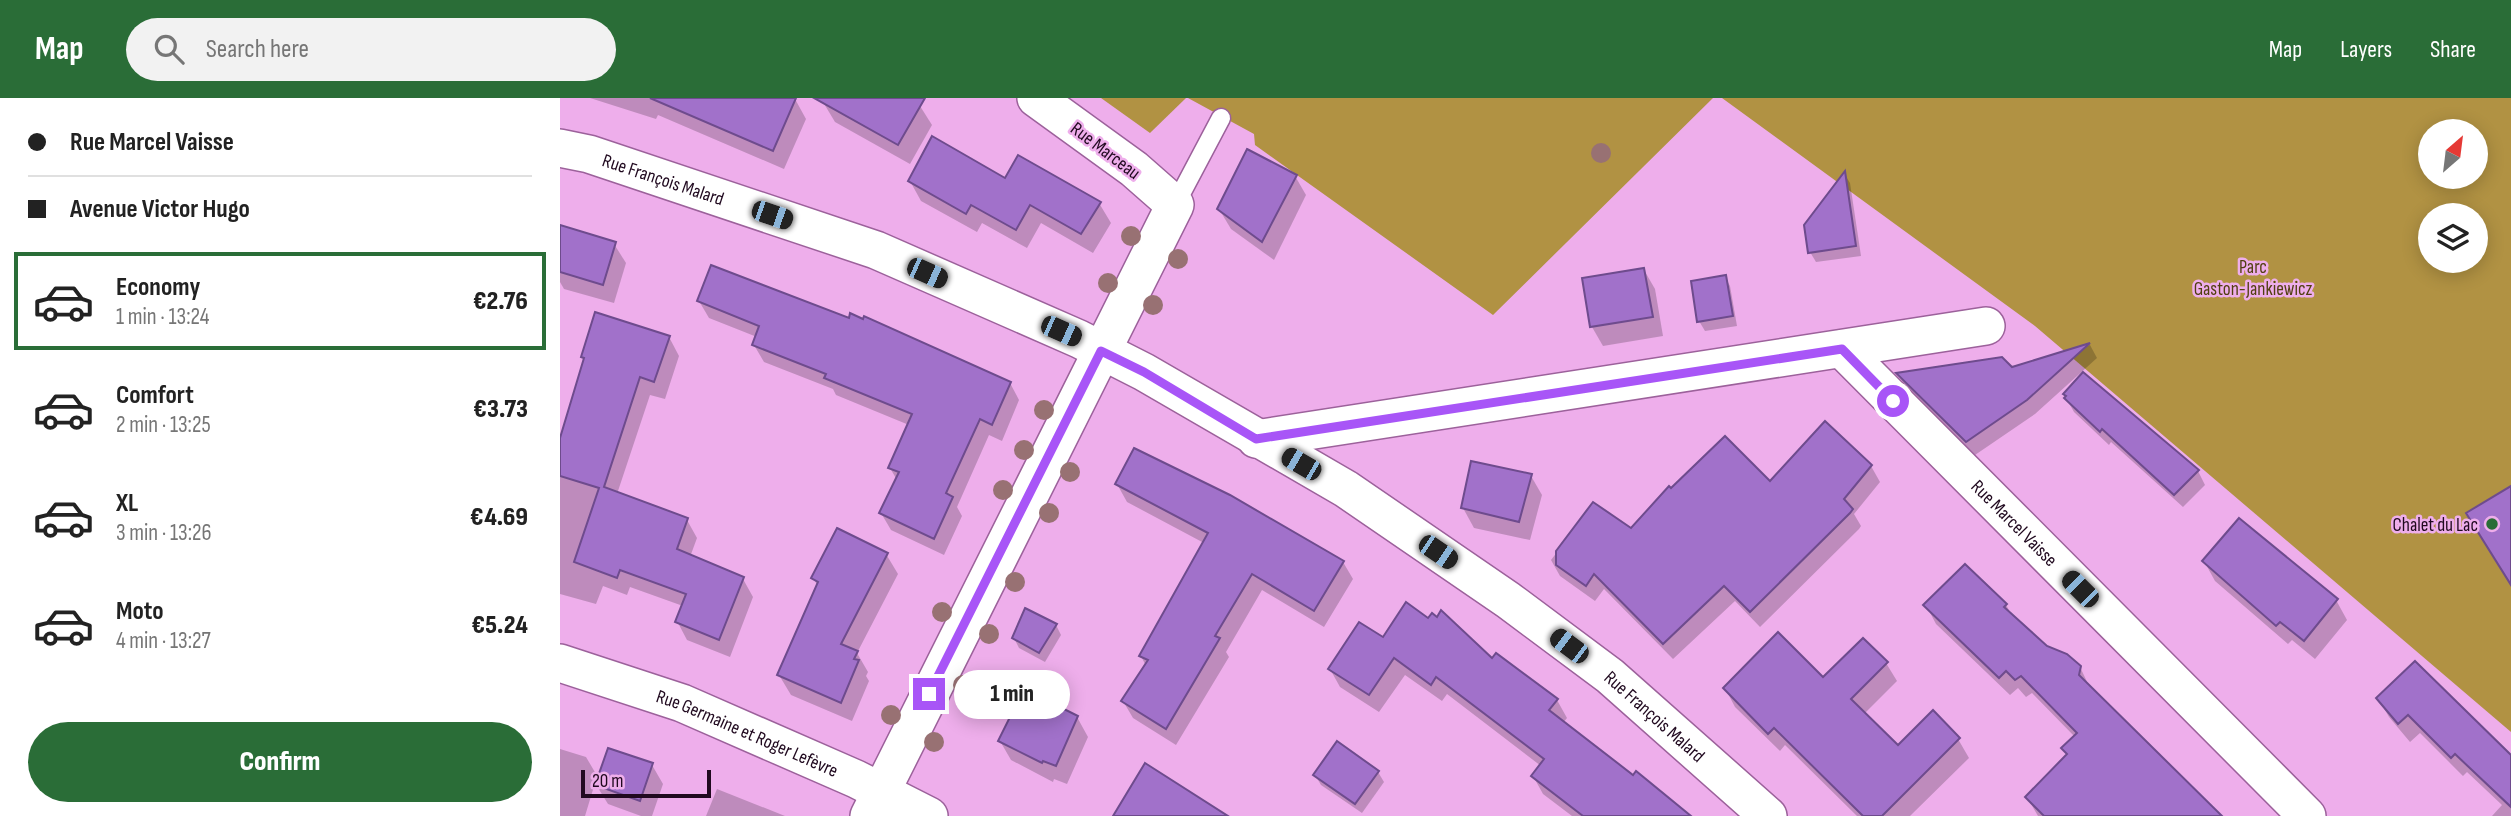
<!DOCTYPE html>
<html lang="en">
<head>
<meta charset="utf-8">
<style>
	:root { --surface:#fff; --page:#f2f2f2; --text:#222; --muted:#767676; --line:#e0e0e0; --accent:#2a6d37 }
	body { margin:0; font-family:"Sofia Sans Condensed",sans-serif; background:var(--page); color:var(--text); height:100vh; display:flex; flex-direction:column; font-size:26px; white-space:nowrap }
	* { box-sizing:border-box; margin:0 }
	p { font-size:23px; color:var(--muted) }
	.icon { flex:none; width:38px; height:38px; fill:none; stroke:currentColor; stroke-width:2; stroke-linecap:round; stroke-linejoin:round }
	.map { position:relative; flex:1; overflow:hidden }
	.sheet { display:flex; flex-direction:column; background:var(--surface); width:560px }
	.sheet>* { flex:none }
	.guide { display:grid; align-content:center; height:154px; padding:0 28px; background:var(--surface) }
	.needle { width:46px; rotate:28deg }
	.fabs { position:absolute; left:1858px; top:21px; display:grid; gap:14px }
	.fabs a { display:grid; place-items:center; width:70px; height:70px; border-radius:50%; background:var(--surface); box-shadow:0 4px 18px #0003; font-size:35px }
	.scale { position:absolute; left:21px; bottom:18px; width:130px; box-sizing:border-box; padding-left:7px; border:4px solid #20091f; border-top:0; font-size:19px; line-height:24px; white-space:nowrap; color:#20091f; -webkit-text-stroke:5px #eeaeeb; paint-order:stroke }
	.end { position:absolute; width:32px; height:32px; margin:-16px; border:9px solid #a855f7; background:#fff; box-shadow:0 0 0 4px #fff }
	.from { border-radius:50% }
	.bubble { position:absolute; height:49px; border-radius:24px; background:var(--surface); box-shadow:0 4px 18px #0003; font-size:23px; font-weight:800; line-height:49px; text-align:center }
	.car { position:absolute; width:21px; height:42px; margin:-21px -10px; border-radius:9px; box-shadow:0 0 5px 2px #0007; background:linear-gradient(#222 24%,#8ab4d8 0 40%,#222 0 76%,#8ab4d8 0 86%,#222 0) }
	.guide b { display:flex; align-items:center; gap:24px; height:66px; font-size:26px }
	.guide b+b { border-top:2px solid var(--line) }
	.guide i { width:18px; height:18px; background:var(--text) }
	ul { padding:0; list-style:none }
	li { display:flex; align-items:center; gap:21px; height:98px; margin:0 14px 10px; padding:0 14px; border:4px solid transparent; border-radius:0px }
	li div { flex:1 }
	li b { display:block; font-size:26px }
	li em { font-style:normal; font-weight:800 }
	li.selected { border-color:var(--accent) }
	li>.icon { width:63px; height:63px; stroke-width:1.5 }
	.cta { display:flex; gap:14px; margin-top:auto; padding:14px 28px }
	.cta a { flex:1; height:80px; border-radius:42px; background:var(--accent); color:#fff; font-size:28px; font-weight:800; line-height:80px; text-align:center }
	header { display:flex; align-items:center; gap:42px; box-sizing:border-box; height:98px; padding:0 35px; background:var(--accent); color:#fff }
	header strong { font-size:33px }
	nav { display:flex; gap:38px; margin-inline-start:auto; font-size:24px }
	.search { width:490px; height:63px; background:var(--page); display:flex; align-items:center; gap:18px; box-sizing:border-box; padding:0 24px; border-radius:38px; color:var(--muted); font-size:26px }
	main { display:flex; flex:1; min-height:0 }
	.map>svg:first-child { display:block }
	.green { fill:#b19243; fill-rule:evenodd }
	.shadow { fill:#0003 }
	.building { fill:#a171ca; stroke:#6e4b8d; stroke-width:2 }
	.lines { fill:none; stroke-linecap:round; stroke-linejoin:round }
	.lane-casing { stroke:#9c619b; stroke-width:21 }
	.street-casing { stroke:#9c619b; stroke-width:40 }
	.lane { stroke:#fff; stroke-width:18 }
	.street { stroke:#fff; stroke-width:37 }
	.tree { fill:#987173 }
	.route { stroke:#a855f7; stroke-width:9 }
	.poi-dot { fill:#2a6d37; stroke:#eeaeeb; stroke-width:2.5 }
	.labels { text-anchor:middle; stroke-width:5; stroke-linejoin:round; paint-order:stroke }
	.street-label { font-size:19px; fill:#20091f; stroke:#eeaeeb }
	.park-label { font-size:19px; fill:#513f10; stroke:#eeaeeb }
	.poi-label { font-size:19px; fill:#20091f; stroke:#eeaeeb; text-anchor:end }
</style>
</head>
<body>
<header>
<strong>Map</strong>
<div class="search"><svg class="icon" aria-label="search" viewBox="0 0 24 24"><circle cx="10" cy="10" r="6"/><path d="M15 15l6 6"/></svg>Search here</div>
<nav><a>Map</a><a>Layers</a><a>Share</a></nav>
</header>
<main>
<section class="sheet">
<div class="guide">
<b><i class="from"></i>Rue Marcel Vaisse</b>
<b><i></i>Avenue Victor Hugo</b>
</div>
<ul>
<li class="selected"><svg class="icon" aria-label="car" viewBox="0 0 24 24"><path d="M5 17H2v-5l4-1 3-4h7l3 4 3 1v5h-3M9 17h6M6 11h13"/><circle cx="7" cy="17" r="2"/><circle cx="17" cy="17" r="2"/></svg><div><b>Economy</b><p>1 min · 13:24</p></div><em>€2.76</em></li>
<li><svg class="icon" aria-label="car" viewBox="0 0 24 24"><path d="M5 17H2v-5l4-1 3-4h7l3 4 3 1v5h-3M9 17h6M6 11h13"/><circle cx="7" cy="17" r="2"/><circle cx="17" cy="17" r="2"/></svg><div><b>Comfort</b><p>2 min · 13:25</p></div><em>€3.73</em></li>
<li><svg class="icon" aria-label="car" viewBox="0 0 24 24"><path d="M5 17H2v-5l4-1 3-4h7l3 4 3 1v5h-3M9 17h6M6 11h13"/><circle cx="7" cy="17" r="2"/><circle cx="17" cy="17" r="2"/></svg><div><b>XL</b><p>3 min · 13:26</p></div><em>€4.69</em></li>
<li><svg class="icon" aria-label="car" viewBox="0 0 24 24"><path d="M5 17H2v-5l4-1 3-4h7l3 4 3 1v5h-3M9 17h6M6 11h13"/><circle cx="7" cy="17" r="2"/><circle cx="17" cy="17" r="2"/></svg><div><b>Moto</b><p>4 min · 13:27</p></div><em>€5.24</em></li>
</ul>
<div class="cta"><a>Confirm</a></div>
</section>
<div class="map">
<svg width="1951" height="718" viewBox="0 0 1951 718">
	<rect width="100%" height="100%" fill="#eeaeeb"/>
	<g class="green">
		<polygon points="541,0 626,0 590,35"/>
		<polygon points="628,0 1153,0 933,217 695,47 694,36"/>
		<path d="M 1162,0 L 1951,0 L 1951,634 L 1475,228 ZM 1871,33 L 1916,33 L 1916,79 L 1871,79 ZM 1871,117 L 1916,117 L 1916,163 L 1871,163 Z"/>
	</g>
	<g class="shadow">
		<polygon points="30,0 231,0 235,1 246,21 224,71 98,17 96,21"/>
		<polygon points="266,0 348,0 360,8 372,27 350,66 275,24 263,4"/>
		<polygon points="1285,77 1290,85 1301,158 1256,164 1250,154"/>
		<polygon points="735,78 746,97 714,162 671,131 659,111"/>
		<polygon points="445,82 539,105 551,125 533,155 481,125 467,150 422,125 417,134 361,103 350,83"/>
		<polygon points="0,146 54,146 66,165 54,205 4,191 0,184"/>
		<polygon points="1084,172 1095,191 1103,238 1043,248 1032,229"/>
		<polygon points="1165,179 1170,188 1177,228 1145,233 1139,223"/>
		<polygon points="139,203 450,285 459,302 442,343 429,337 397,409 402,418 384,457 331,432 321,415 337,382 330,370 349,327 276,297 273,291 204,264 194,247 197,239 149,220"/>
		<polygon points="109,239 119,258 105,301 90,297 57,396 127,422 137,440 130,459 183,481 193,499 170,559 127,542 117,523 123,508 70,489 67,497 43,488 36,506 0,496 0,345 25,262 23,259"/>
		<polygon points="1530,247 1537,260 1475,316 1415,357 1346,290 1339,277 1451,271"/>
		<polygon points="1523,276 1638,373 1645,387 1623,409 1551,344 1549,347 1514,314 1506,300"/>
		<polygon points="1311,368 1320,384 1294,416 1301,428 1299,431 1200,529 1175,503 1113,561 1044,491 1035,503 1000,478 991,462 1034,406 1072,432 1211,385"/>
		<polygon points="971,378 982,397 970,442 914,430 903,410"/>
		<polygon points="557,386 783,464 793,481 764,529 702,492 666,554 669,559 616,647 573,620 563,603 586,568 581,558 644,445 567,404"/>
		<polygon points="326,456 338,476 297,555 308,574 306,578 309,583 292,623 231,597 219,577 258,488 253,480"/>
		<polygon points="1644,463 1776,502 1787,522 1755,561 1732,542 1728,546 1655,483"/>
		<polygon points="1405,469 1446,507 1453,519 1486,549 1520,569 1530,590 1659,718 1478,718 1467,699 1507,657 1504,651 1515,639 1472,595 1466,599 1458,590 1450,597 1376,526 1366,507"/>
		<polygon points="496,527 501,537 485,564 459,550 454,540"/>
		<polygon points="824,542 932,562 997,602 1007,620 1003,625 1124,718 1012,718 983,696 973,678 981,668 887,596 882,603 845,577 819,614 780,589 770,571"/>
		<polygon points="1326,565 1337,583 1304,616 1338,650 1398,641 1409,660 1350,718 1297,718 1225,647 1220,653 1175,609 1165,590 1263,582"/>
		<polygon points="1818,600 1951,660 1951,718 1932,718 1942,707 1907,674 1903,678 1860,635 1850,644 1829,619"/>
		<polygon points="517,619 528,639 507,686 494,681 493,684 451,662 440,643"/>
		<polygon points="777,645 818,674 824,684 802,715 761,687 755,677"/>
		<polygon points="0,651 26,659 39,681 92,667 103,686 92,718 81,718 48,706 35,685 25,718 0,718"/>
		<polygon points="157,691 225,718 146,718"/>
	</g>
	<g class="building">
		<polygon points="90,0 236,0 213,53"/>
		<polygon points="254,0 365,0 338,47"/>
		<polygon points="372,38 445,80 458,57 541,104 521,136 470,107 456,132 411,107 406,116 348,83"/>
		<polygon points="687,51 737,77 702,144 657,111"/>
		<polygon points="1285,73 1296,148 1248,155 1244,127"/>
		<polygon points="0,127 56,144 43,187 0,174"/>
		<polygon points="151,167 289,220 290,215 303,221 304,218 451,284 432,327 420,321 386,395 393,399 374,441 319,415 339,374 328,370 352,316 264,280 266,276 192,247 199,228 137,203"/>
		<polygon points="1084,170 1093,219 1030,229 1022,180"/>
		<polygon points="1166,177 1173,218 1137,224 1131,183"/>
		<polygon points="35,214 110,238 94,284 80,279 44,389 128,420 117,451 184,479 159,542 115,524 126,496 60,472 57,480 14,464 39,390 0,378 0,340 24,260 21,259"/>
		<polygon points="1530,245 1467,302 1406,344 1336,275 1442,259 1452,269"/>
		<polygon points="1523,274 1639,372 1614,397 1542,331 1540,334 1504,300 1506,298 1503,296"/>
		<polygon points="1265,323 1312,367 1284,401 1293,411 1290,415 1190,514 1164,488 1103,546 1034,476 1026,488 996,467 996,453 1033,404 1071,430 1109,388 1111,390 1165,338 1210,383"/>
		<polygon points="574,350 670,397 784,463 754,513 692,476 655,538 660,540 606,631 561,603 588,562 579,558 648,435 555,386"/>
		<polygon points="911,363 972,376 959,424 901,410"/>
		<polygon points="1951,388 1951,487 1906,415"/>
		<polygon points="1679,420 1778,501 1744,543 1720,524 1716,528 1642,463"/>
		<polygon points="277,430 328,455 281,546 298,553 294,561 299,562 281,605 217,577 258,484 251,480"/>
		<polygon points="1405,466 1447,506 1444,509 1487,548 1507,556 1521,568 1519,577 1662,718 1484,718 1465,699 1507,656 1501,650 1517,635 1461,578 1455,582 1446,573 1439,580 1363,507"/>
		<polygon points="846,504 868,520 872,515 877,519 881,512 932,560 936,555 998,601 989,612 1073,677 1076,673 1131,718 1023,718 971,678 984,661 876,579 871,587 834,560 809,597 768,571 799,524 823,539"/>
		<polygon points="465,510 497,526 479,555 452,540"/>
		<polygon points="1218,534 1263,579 1303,540 1328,564 1291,601 1338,647 1373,612 1400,640 1322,718 1303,718 1214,630 1208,636 1163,590"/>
		<polygon points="1855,563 1951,657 1951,709 1895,656 1891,660 1848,617 1838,626 1816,600"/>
		<polygon points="464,591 518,618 496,668 483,663 482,665 438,643"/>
		<polygon points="777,643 819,673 795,706 753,677"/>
		<polygon points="48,650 93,665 80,703 35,687"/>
		<polygon points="585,665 668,718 553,718"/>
	</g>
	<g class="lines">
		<defs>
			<polyline id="lane" points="615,107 661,20"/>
			<g id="street">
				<path id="s1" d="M 0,50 L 29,56 L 316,152 L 519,241 L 584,274 L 786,391 L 948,502 L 1050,578 L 1208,718"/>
				<path id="s2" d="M 1282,251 L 1747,718"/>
				<polyline points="696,341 1426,228"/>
				<path id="s3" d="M 0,565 L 122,605 L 296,681 L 369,718"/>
				<polyline points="309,718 615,107 574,71 476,0"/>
			</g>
		</defs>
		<use href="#lane" class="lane-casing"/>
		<use href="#street" class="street-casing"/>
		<use href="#lane" class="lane"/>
		<use href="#street" class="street"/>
	</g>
	<g class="tree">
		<circle cx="1041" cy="55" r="10"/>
		<circle cx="571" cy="138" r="10"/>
		<circle cx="618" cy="161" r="10"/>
		<circle cx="548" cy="185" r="10"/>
		<circle cx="593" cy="207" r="10"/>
		<circle cx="484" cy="312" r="10"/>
		<circle cx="464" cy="352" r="10"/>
		<circle cx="510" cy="374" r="10"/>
		<circle cx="443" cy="392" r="10"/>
		<circle cx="489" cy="415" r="10"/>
		<circle cx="455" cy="484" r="10"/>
		<circle cx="382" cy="514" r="10"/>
		<circle cx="429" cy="536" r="10"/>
		<circle cx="403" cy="587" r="10"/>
		<circle cx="331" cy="617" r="10"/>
		<circle cx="374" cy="644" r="10"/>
	</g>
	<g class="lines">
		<polyline class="route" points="369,596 541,253 584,274 696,341 1282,251 1333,303"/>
	</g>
	<circle class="poi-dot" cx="1932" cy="426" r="7"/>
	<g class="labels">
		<g class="street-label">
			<text transform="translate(546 52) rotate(37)" y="7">Rue Marceau</text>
			<text dy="7" stroke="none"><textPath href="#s1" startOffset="108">Rue François Malard</textPath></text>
			<text dy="7" stroke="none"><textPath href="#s2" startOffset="245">Rue Marcel Vaisse</textPath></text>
			<text dy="7" stroke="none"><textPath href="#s1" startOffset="1244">Rue François Malard</textPath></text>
			<text dy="7" stroke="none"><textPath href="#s3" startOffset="200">Rue Germaine et Roger Lefèvre</textPath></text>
		</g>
		<g class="park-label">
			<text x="1693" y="175">Parc<tspan x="1693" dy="22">Gaston-Jankiewicz</tspan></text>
		</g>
		<g class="poi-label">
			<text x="1918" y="433">Chalet du Lac</text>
		</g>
	</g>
</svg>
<div class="fabs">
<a><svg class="needle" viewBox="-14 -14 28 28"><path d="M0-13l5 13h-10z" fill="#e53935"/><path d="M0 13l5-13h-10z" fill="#767676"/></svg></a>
<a><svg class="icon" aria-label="layers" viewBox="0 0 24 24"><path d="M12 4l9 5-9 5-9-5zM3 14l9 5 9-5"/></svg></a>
</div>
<div class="scale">20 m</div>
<i class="end from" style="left:1333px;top:303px"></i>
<i class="end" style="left:369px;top:596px"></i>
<div class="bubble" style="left:394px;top:572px;width:116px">1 min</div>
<i class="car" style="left:212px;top:117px;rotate:109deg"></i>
<i class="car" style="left:367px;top:175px;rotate:114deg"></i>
<i class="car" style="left:501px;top:233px;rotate:114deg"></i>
<i class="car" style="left:741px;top:366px;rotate:300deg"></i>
<i class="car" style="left:878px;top:454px;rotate:124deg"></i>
<i class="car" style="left:1520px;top:491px;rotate:315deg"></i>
<i class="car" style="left:1009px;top:548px;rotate:307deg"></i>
</div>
</main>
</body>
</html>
